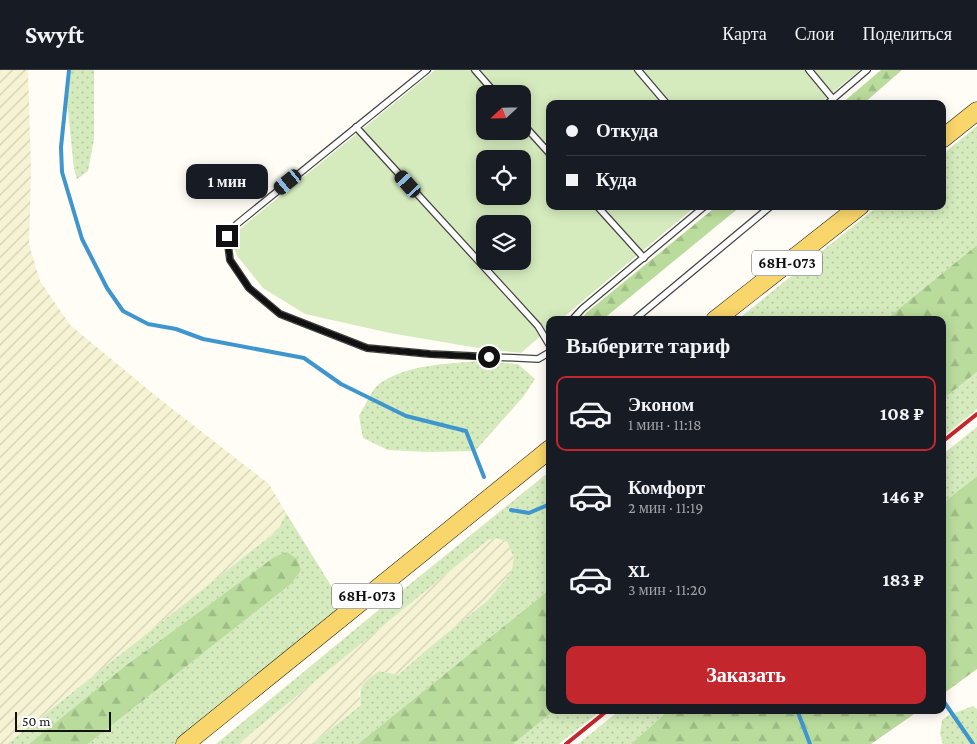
<!DOCTYPE html>
<html lang="ru">
<head>
<meta charset="utf-8">
<style>
	:root { --surface:#171b24; --page:#20242c; --text:#f1f3f6; --muted:#9ea1a6; --line:#363941; --accent:#c4262e }
	body { margin:0; font-family:"Crimson Pro",serif; background:var(--page); color:var(--text); height:100vh; display:flex; flex-direction:column; font-size:19px; white-space:nowrap }
	* { box-sizing:border-box; margin:0 }
	p { font-size:16px; color:var(--muted) }
	.icon { flex:none; width:28px; height:28px; fill:none; stroke:currentColor; stroke-width:2; stroke-linecap:round; stroke-linejoin:round }
	.map { position:relative; flex:1; overflow:hidden }
	.sheet { position:absolute; left:546px; top:246px; width:400px; height:398px; display:flex; flex-direction:column; background:var(--surface); border-radius:10px; box-shadow:0 2px 12px #0003 }
	.sheet>* { flex:none }
	.top-card { position:absolute; left:546px; top:30px; width:400px; height:110px; border-radius:10px; box-shadow:0 2px 12px #0003; display:grid; align-content:center; height:110px; padding:0 20px; background:var(--surface) }
	.needle { width:32px; rotate:248deg }
	.buttons { position:absolute; left:476px; top:15px; display:grid; gap:10px }
	.buttons a { display:grid; place-items:center; width:55px; height:55px; border-radius:10px; background:var(--surface); box-shadow:0 2px 12px #0003; font-size:25px }
	.scale { position:absolute; left:15px; bottom:12px; width:96px; box-sizing:border-box; padding-left:5px; border:2px solid #111; border-top:0; font-size:14px; line-height:18px; white-space:nowrap; color:#111; -webkit-text-stroke:4px #fff; paint-order:stroke }
	.end { position:absolute; width:22px; height:22px; margin:-11px; border:6px solid #111; background:#fff; box-shadow:0 0 0 2px #fff }
	.from { border-radius:50% }
	.bubble { position:absolute; height:35px; border-radius:10px; background:var(--surface); box-shadow:0 2px 12px #0003; font-size:16px; font-weight:700; line-height:35px; text-align:center }
	.car { position:absolute; width:15px; height:30px; margin:-15px -8px; border-radius:6px; box-shadow:0 0 4px 1px #0007; background:linear-gradient(#222 24%,#8ab4d8 0 40%,#222 0 76%,#8ab4d8 0 86%,#222 0) }
	.top-card b { display:flex; align-items:center; gap:18px; height:48px; font-size:19px }
	.top-card b+b { border-top:1px solid var(--line) }
	.top-card i { width:12px; height:12px; background:var(--text) }
	ul { padding:0; list-style:none }
	li { display:flex; align-items:center; gap:15px; height:75px; margin:0 10px 8px; padding:0 10px; border:2px solid transparent; border-radius:10px }
	li div { flex:1 }
	li b { display:block; font-size:19px }
	li em { font-style:normal; font-weight:700 }
	li.selected { border-color:var(--accent) }
	li>.icon { width:45px; height:45px; stroke-width:1.5 }
	h2 { padding:0 20px; font-size:22px; line-height:60px }
	.button { display:flex; gap:10px; margin-top:auto; padding:10px 20px }
	.button a { flex:1; height:58px; border-radius:10px; background:var(--accent); color:#fff; font-size:20px; font-weight:700; line-height:58px; text-align:center }
	header { display:flex; align-items:center; gap:30px; box-sizing:border-box; height:70px; padding:0 25px; background:var(--surface); border-bottom:1px solid var(--line) }
	header strong { font-size:24px }
	nav { display:flex; gap:28px; margin-inline-start:auto; font-size:18px }
	.map>svg:first-child { display:block }
	.farmland { fill:url(#farmland-furrows) }
	.grass { fill:url(#grass-dots) }
	.forest { fill:url(#forest-firs) }
	.garden { fill:#d5ebbd; fill-rule:evenodd }
	.lines { fill:none; stroke-linecap:round; stroke-linejoin:round }
	.stream { stroke:#3f96cf; stroke-width:4 }
	.lane-casing { stroke:#444; stroke-width:8 }
	.primary-casing { stroke:#222; stroke-width:19 }
	.lane { stroke:#fff; stroke-width:5.5 }
	.primary { stroke:#f9d66b; stroke-width:18 }
	.rail { stroke:#c4262e; stroke-width:4 }
	.route { stroke:#111; stroke-width:6 }
	.labels { text-anchor:middle; stroke-width:5; stroke-linejoin:round; paint-order:stroke }
	.shield { fill:#fff; stroke:#585858; stroke-width:1 }
	.shield-label { font-size:15px; font-weight:bold; fill:#111 }
</style>
</head>
<body>
<header>
<strong>Swyft</strong>
<nav><a>Карта</a><a>Слои</a><a>Поделиться</a></nav>
</header>
<div class="map">
<svg width="977" height="674" viewBox="0 0 977 674">
	<defs>
		<pattern id="farmland-furrows" width="10" height="10" patternUnits="userSpaceOnUse" patternTransform="scale(1.25)"><rect width="10" height="10" fill="#f6f3d4"/><path d="M-1 1l2-2M0 10L10 0M9 11l2-2" fill="none" stroke="#d2cfb5"/></pattern>
		<pattern id="grass-dots" width="8" height="8" patternUnits="userSpaceOnUse" patternTransform="scale(1.25)"><rect width="8" height="8" fill="#d5ebbd"/><path d="M2 2h.1M6 6h.1" fill="none" stroke="#b6c8a1" stroke-width="1.8" stroke-linecap="round"/></pattern>
		<pattern id="forest-firs" width="22" height="20" patternUnits="userSpaceOnUse" patternTransform="scale(1.25)"><rect width="22" height="20" fill="#b9dc9c"/><path d="M5 1l3.5 6h-7zM16 11l3.5 6h-7z" fill="#9ebc85"/></pattern>
	</defs>
	<rect width="100%" height="100%" fill="#fffdf5"/>
	<g class="farmland">
		<polygon points="0,0 28,0 31,102 29,174 40,211 70,255 156,326 269,414 286,443 278,460 7,674 0,674"/>
		<polygon points="496,468 507,472 514,488 511,503 487,531 431,576 398,605 379,601 366,612 359,623 361,635 312,674 238,674 488,470"/>
	</g>
	<g class="grass">
		<polygon points="67,0 94,0 94,69 88,101 77,109 74,99 67,31"/>
		<polygon points="977,56 977,175 885,250 737,250 878,136 942,136 943,84"/>
		<path d="M 480,291 L 518,294 L 535,309 L 523,327 L 475,381 L 428,382 L 388,380 L 363,368 L 359,346 C 364,338 372,319 379,314 C 407,294 447,294 480,291 Z"/>
		<polygon points="977,302 977,339 943,367 943,329"/>
		<polygon points="977,357 977,406 943,433 943,384"/>
		<path d="M 550,401 L 550,519 L 358,674 L 312,674 L 361,635 C 358,614 364,613 379,601 L 398,605 L 431,576 L 487,531 L 511,503 L 514,488 L 507,472 L 496,468 L 488,470 L 238,674 L 216,674 L 415,510 Z"/>
		<polygon points="286,443 335,522 341,537 335,544 175,674 88,674 291,514 297,489 286,483 274,487 125,596 29,674 7,674 278,460"/>
		<polygon points="973,636 977,639 977,674 943,674 940,664 942,650 949,645"/>
		<polygon points="555,640 602,640 559,674 513,674"/>
		<polygon points="620,640 669,640 631,674 578,674"/>
	</g>
	<g class="forest">
		<polygon points="881,0 902,0 863,34 841,34"/>
		<polygon points="717,136 741,136 602,250 581,250 586,243"/>
		<polygon points="977,175 977,302 943,329 942,250 885,250"/>
		<polygon points="977,406 977,599 943,624 943,433"/>
		<polygon points="287,482 297,489 301,500 291,514 88,674 29,674 125,596 274,487"/>
		<polygon points="550,519 550,640 555,640 513,674 358,674"/>
		<polygon points="669,640 920,640 871,674 631,674"/>
	</g>
	<path class="garden" d="M 435,0 L 860,0 L 819,34 L 550,34 L 550,136 L 696,136 L 560,250 L 550,250 L 550,258 L 521,283 L 472,277 L 390,263 L 305,244 L 263,218 L 238,187 L 231,173 L 236,162 ZM 485,24 L 522,24 L 522,61 L 485,61 ZM 485,89 L 522,89 L 522,126 L 485,126 ZM 485,154 L 522,154 L 522,191 L 485,191 Z"/>
	<g class="lines">
		<g class="stream">
			<polyline points="69,0 61,77 62,102 82,169 107,218 123,241 148,254 176,259 203,269 304,288 341,314 406,346 466,361 484,407"/>
			<polyline points="511,440 529,443 550,434"/>
			<polyline points="942,629 973,674"/>
			<polyline points="797,640 810,674"/>
		</g>
		<defs>
			<g id="lane">
				<polyline points="427,0 237,154 227,167 230,190 249,218 280,244 367,278 430,284 538,289 550,282"/>
				<polyline points="475,0 496,24"/>
				<polyline points="638,0 667,34"/>
				<polyline points="809,0 833,29"/>
				<polyline points="827,34 867,0"/>
				<polyline points="522,53 550,84"/>
				<polyline points="356,57 538,256 550,276"/>
				<polyline points="597,136 644,188"/>
				<polyline points="572,250 582,239 705,136"/>
				<polyline points="634,250 771,136"/>
			</g>
			<g id="primary">
				<polyline points="942,69 977,41"/>
				<polyline points="715,250 860,136"/>
				<polyline points="185,674 550,379"/>
			</g>
		</defs>
		<use href="#lane" class="lane-casing"/>
		<use href="#primary" class="primary-casing"/>
		<use href="#lane" class="lane"/>
		<use href="#primary" class="primary"/>
		<g class="rail">
			<polyline points="942,372 977,344"/>
			<polyline points="566,674 608,640"/>
		</g>
	</g>
	<g class="lines">
		<polyline class="route" points="227,166 230,190 249,218 280,244 367,278 430,284 489,287"/>
	</g>
	<g class="labels">
		<g class="shield">
			<rect x="752" y="180.5" width="70" height="25" rx="4"/>
			<rect x="332" y="513.5" width="70" height="25" rx="4"/>
		</g>
		<g class="shield-label">
			<text x="787" y="198">68Н-073</text>
			<text x="367" y="531">68Н-073</text>
		</g>
	</g>
</svg>
<div class="buttons">
<a><svg class="needle" viewBox="-14 -14 28 28"><path d="M0-13l5 13h-10z" fill="#e53935"/><path d="M0 13l5-13h-10z" fill="#9ea1a6"/></svg></a>
<a><svg class="icon" aria-label="locate" viewBox="0 0 24 24"><circle cx="12" cy="12" r="6"/><path d="M12 2v4M12 18v4M2 12h4M18 12h4"/></svg></a>
<a><svg class="icon" aria-label="layers" viewBox="0 0 24 24"><path d="M12 4l9 5-9 5-9-5zM3 14l9 5 9-5"/></svg></a>
</div>
<div class="scale">50 m</div>
<i class="end from" style="left:489px;top:287px"></i>
<i class="end" style="left:227px;top:166px"></i>
<div class="bubble" style="left:186px;top:94px;width:82px">1 мин</div>
<i class="car" style="left:288px;top:112px;rotate:231deg"></i>
<i class="car" style="left:408px;top:114px;rotate:318deg"></i>
<div class="top-card">
<b><i class="from"></i>Откуда</b>
<b><i></i>Куда</b>
</div>
<section class="sheet">
<h2>Выберите тариф</h2>
<ul>
<li class="selected"><svg class="icon" aria-label="car" viewBox="0 0 24 24"><path d="M5 17H2v-5l4-1 3-4h7l3 4 3 1v5h-3M9 17h6M6 11h13"/><circle cx="7" cy="17" r="2"/><circle cx="17" cy="17" r="2"/></svg><div><b>Эконом</b><p>1 мин · 11:18</p></div><em>108 ₽</em></li>
<li><svg class="icon" aria-label="car" viewBox="0 0 24 24"><path d="M5 17H2v-5l4-1 3-4h7l3 4 3 1v5h-3M9 17h6M6 11h13"/><circle cx="7" cy="17" r="2"/><circle cx="17" cy="17" r="2"/></svg><div><b>Комфорт</b><p>2 мин · 11:19</p></div><em>146 ₽</em></li>
<li><svg class="icon" aria-label="car" viewBox="0 0 24 24"><path d="M5 17H2v-5l4-1 3-4h7l3 4 3 1v5h-3M9 17h6M6 11h13"/><circle cx="7" cy="17" r="2"/><circle cx="17" cy="17" r="2"/></svg><div><b>XL</b><p>3 мин · 11:20</p></div><em>183 ₽</em></li>
</ul>
<div class="button"><a>Заказать</a></div>
</section>
</div>
</body>
</html>
